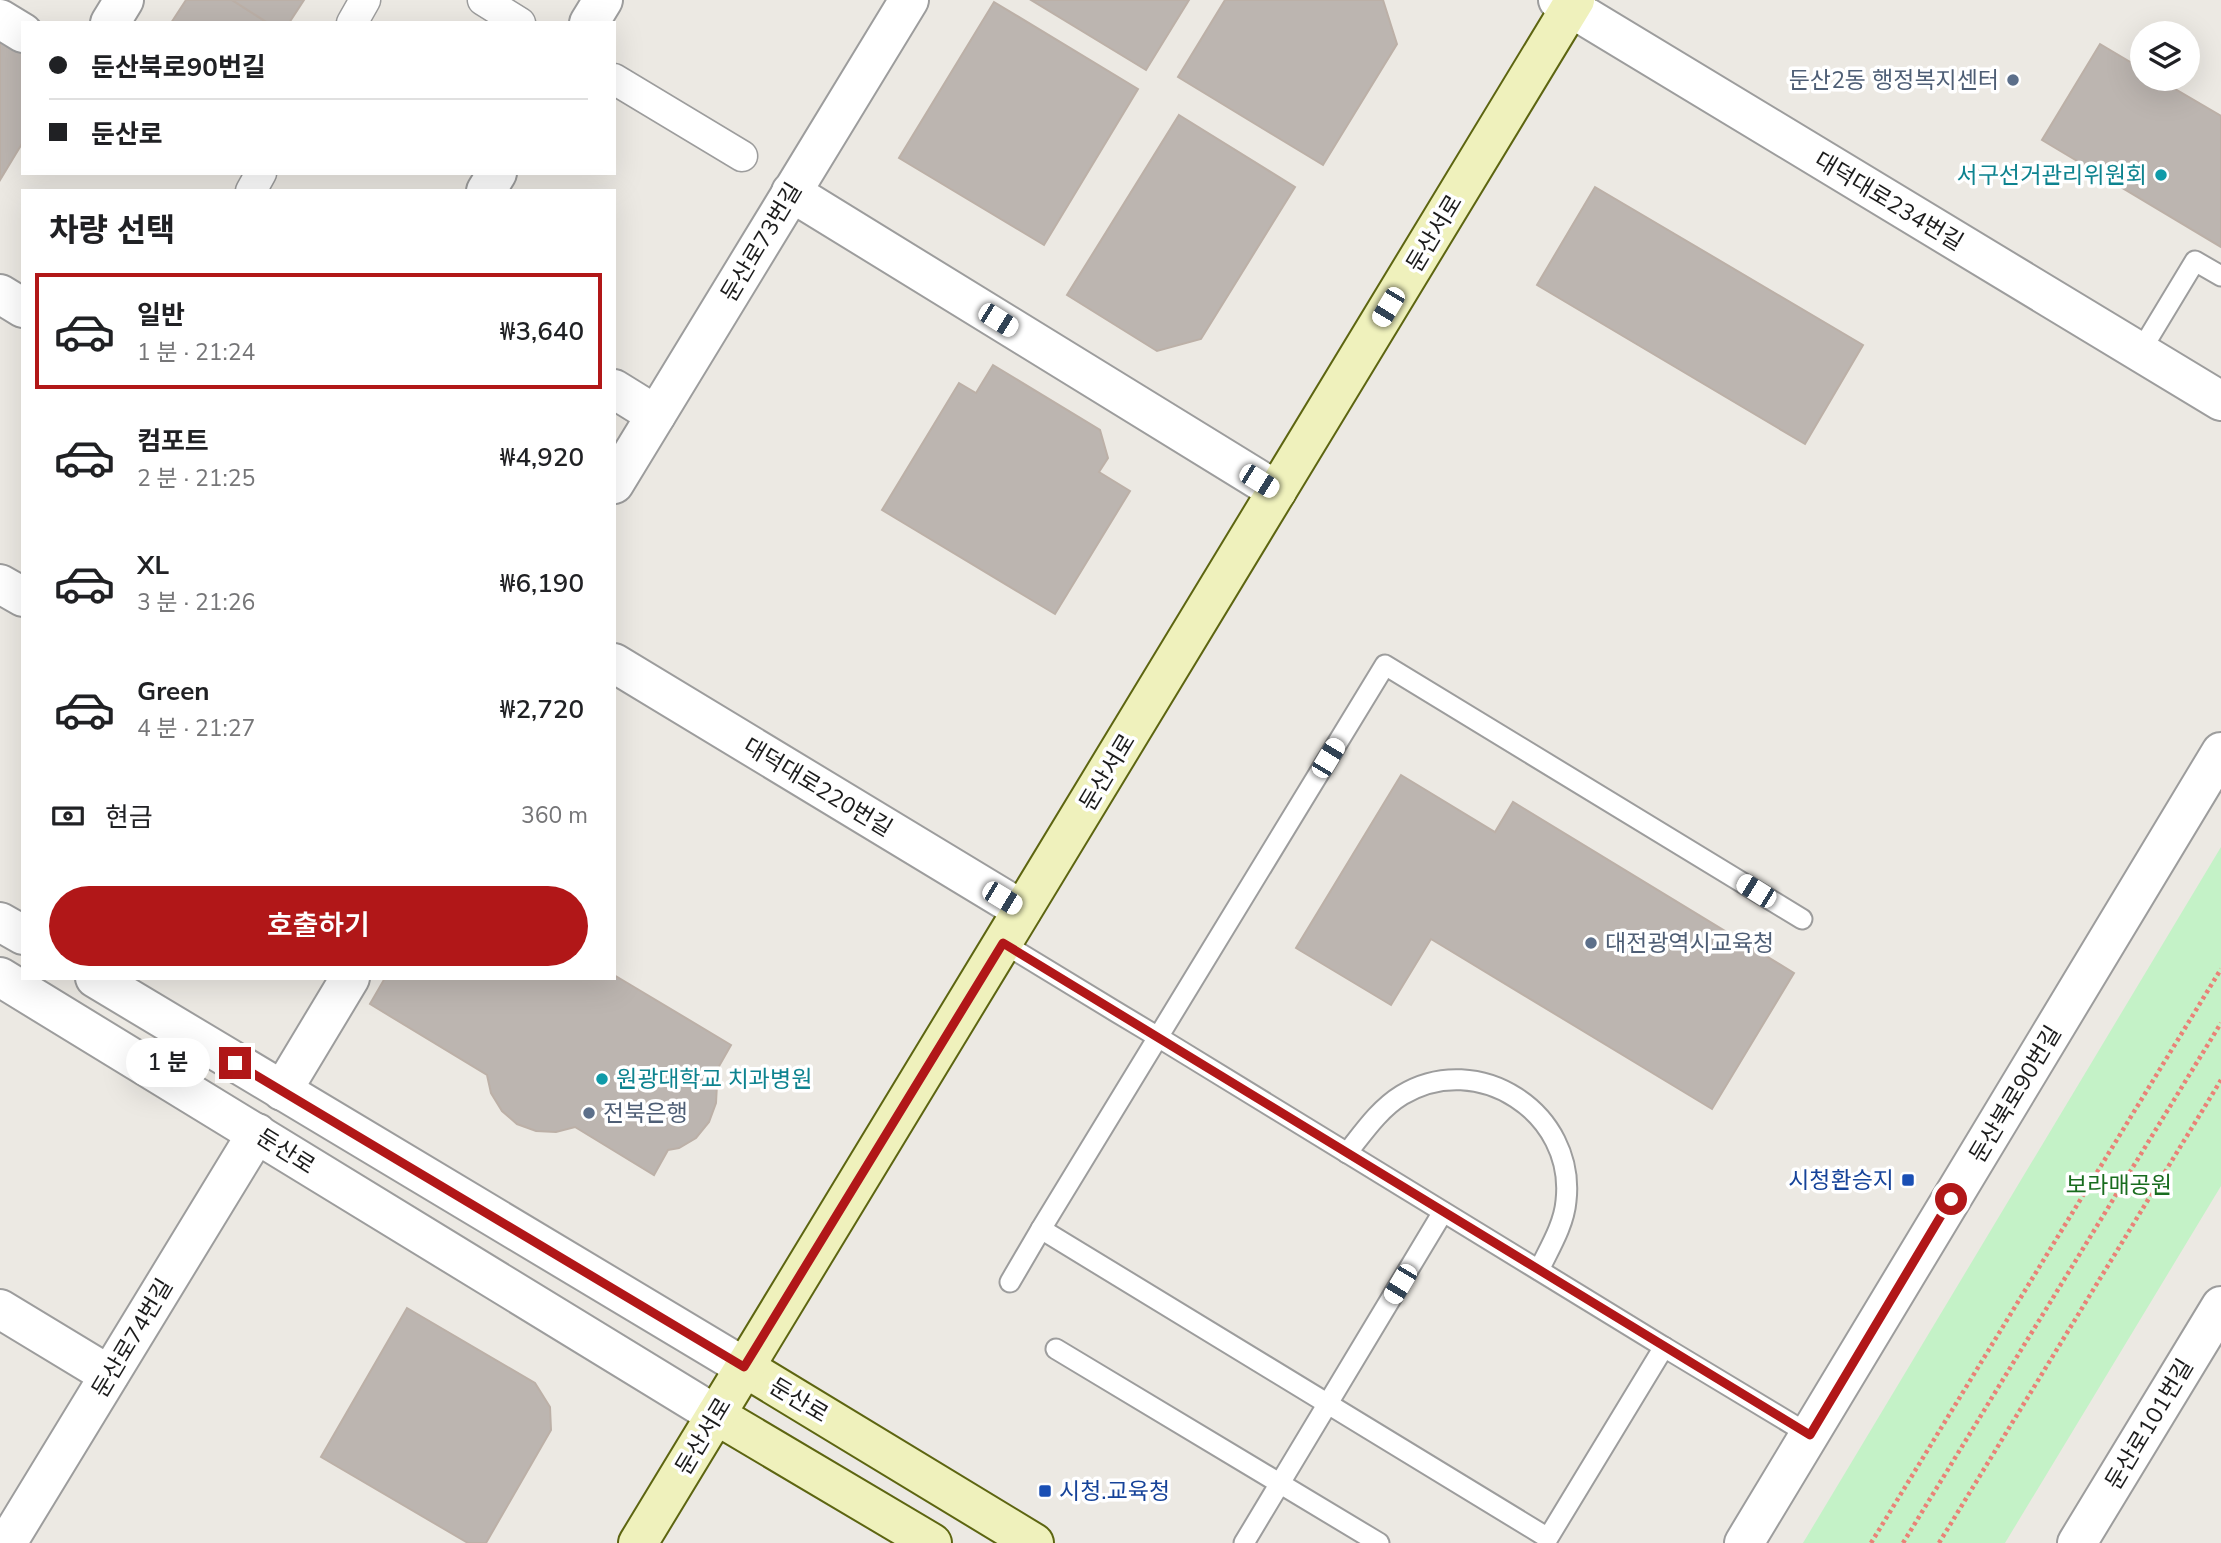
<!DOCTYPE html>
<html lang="ko">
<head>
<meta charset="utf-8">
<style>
	:root { --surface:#fff; --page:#f2f2f2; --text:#202124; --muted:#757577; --line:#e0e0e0; --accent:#b11718 }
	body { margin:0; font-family:"Nunito Sans","Noto Sans KR",sans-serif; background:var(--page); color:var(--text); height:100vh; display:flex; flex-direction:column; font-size:26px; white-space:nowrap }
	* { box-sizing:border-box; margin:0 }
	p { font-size:23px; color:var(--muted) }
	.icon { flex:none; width:38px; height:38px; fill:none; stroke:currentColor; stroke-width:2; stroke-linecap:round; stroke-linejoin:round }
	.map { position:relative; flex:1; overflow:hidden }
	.sheet { position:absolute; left:21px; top:189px; width:595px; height:791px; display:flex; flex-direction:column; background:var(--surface); border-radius:0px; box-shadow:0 7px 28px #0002 }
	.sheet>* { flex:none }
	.banner { position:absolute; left:21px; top:21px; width:595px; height:154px; border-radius:0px; box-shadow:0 7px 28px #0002; display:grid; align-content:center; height:154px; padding:0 28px; background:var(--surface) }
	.controls { position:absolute; left:2130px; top:21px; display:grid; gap:14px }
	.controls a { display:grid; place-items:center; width:70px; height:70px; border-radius:50%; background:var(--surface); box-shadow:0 7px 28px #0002; font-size:35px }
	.end { position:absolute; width:32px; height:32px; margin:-16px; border:9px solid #b11718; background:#fff; box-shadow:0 0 0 4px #fff }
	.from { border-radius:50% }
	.bubble { position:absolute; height:49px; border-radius:24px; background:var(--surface); box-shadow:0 7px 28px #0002; font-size:23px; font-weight:600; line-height:49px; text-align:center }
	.car { position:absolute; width:21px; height:42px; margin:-21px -10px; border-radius:9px; box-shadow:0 0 5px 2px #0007; background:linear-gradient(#fff 24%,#345 0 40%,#fff 0 76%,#345 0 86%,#fff 0) }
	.banner b { display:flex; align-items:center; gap:24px; height:66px; font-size:26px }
	.banner b+b { border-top:2px solid var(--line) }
	.banner i { width:18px; height:18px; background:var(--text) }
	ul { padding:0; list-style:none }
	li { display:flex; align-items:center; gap:21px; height:116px; margin:0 14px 10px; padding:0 14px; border:4px solid transparent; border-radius:0px }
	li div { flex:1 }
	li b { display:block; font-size:26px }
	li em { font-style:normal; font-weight:600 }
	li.current { border-color:var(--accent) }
	li>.icon { width:63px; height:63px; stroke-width:1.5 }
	h2 { padding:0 28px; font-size:32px; line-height:84px }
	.pay { display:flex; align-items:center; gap:18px; height:77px; padding:0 28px; font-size:26px }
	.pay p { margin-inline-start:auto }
	.action { display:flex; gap:14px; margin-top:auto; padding:14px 28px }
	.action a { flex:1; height:80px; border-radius:42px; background:var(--accent); color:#fff; font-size:28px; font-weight:600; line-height:80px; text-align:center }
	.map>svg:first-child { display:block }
	.park { fill:#c4f2c7 }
	.building { fill:#bcb5b0; stroke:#bcb0a7; stroke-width:2 }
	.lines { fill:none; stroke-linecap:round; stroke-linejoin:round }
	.service-casing { stroke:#9d9d9d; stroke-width:23 }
	.pedestrian-casing { stroke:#9d9d9d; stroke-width:33 }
	.minor-casing { stroke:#9d9d9d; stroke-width:42 }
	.tertiary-casing { stroke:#9d9d9d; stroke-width:42 }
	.secondary-casing { stroke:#5d6511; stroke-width:42 }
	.path { stroke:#e98277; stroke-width:4.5; stroke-dasharray:3.5 3.5; stroke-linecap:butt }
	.service { stroke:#fff; stroke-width:19 }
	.pedestrian { stroke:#fff; stroke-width:30 }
	.minor { stroke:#fff; stroke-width:38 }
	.tertiary { stroke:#fff; stroke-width:38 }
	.secondary { stroke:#eff1bc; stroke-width:38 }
	.route { stroke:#b11718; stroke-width:9 }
	.service-dot { fill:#5c6f8a; stroke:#fff; stroke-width:2.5 }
	.culture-dot { fill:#0f9aa8; stroke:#fff; stroke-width:2.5 }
	.transit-dot { fill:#1a4fb4; stroke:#fff; stroke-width:2.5 }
	.labels { text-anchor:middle; stroke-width:7; stroke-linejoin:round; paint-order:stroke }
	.service-label { font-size:23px; fill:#4e5e75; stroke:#fff; text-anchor:start }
	.culture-label { font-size:23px; fill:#0d838f; stroke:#fff; text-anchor:end }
	.street-label { font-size:23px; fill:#1c1c1c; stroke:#fff }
	.transit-label { font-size:23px; fill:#164399; stroke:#fff; text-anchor:end }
	.park-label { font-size:23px; fill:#186c1e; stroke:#fff }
</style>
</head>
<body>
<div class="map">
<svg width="2221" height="1543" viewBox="0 0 2221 1543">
	<rect width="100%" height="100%" fill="#ece9e3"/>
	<polygon class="park" points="2221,847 2221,1186 2005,1543 1803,1543"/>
	<g class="building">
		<polygon points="186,0 232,0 268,23 171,23"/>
		<polygon points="232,0 304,0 289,23 268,23"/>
		<polygon points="1031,0 1189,0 1146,70"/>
		<polygon points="1225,0 1383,0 1397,44 1323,165 1178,77"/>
		<polygon points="994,2 1138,89 1044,245 899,158"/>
		<polygon points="0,32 23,46 23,142 0,180"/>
		<polygon points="2100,44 2142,69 2142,79 2158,79 2221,116 2221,247 2042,140"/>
		<polygon points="1179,115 1295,187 1201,339 1157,351 1067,295"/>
		<polygon points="1595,187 1863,345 1805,444 1537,285"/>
		<polygon points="993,365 1100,430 1108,458 1099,472 1130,491 1055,614 882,510 959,383 976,393"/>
		<polygon points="1401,775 1495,832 1513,802 1794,973 1712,1109 1431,939 1391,1005 1296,948"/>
		<polygon points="614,975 731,1045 714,1075 717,1084 716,1103 709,1122 696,1138 679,1148 668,1150 654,1175 575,1127 556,1132 536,1131 517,1124 502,1111 491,1093 487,1075 370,1004 385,978 614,978"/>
		<polygon points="407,1308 535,1383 550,1407 551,1430 486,1543 468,1543 321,1457"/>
	</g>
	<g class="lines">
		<defs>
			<g id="service">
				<polyline points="2140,352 2195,261 2221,276"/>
				<path d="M 1003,943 C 1054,974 1106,1006 1158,1037 L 1664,1347 L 1548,1538 L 1041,1229 L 1385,665 L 1802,919"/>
				<path d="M 1347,1153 C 1363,1133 1379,1109 1402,1095 C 1478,1049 1576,1113 1566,1201 C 1564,1225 1549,1249 1539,1270"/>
				<polyline points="1010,1282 1041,1229"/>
				<polyline points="1664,1347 1810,1435"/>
				<polyline points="1056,1349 1379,1543"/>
				<polyline points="1244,1543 1443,1212"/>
			</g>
			<g id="pedestrian">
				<polyline points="483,0 520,23"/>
				<polyline points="352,23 365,0"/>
				<polyline points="614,79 742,156"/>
				<polyline points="251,191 261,173"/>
			</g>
			<g id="minor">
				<polyline points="1558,0 2221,401"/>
				<polyline points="0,19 23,33"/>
				<polyline points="110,23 124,0"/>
				<polyline points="589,23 603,0"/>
				<polyline points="486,191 497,173"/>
				<polyline points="791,192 1277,491"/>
				<polyline points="0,294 23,308"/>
				<polyline points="614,389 656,415"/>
				<polyline points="614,484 909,0"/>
				<polyline points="0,584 23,597"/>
				<polyline points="614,663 1022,910"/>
				<polyline points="282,1091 350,978"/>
				<polyline points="0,1309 109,1375"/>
				<polyline points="7,1543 257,1133"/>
			</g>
			<g id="tertiary">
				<polyline points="0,922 23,935"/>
				<polyline points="0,977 716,1415"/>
				<polyline points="95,978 744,1367"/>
				<polyline points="1744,1543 2221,752"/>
				<polyline points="2077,1543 2221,1306"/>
			</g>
			<g id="secondary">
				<polyline points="744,1367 1034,1543"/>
				<polyline points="716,1415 932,1543"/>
				<polyline points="638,1543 1575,0"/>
			</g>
		</defs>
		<use href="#service" class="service-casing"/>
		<use href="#pedestrian" class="pedestrian-casing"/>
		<use href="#minor" class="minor-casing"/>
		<use href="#tertiary" class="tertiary-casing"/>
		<use href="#secondary" class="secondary-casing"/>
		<g class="path">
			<polyline points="1871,1543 2221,969"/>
			<polyline points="1903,1543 2221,1023"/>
			<polyline points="1939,1543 2221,1080"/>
		</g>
		<use href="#service" class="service"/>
		<use href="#pedestrian" class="pedestrian"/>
		<use href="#minor" class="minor"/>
		<use href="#tertiary" class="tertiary"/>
		<use href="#secondary" class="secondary"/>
	</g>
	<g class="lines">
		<polyline class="route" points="235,1063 744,1367 1003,943 1810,1435 1951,1199"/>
	</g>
	<g class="service-dot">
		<circle cx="2013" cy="80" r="7"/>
		<circle cx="1591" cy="943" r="7"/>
		<circle cx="589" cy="1113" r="7"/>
	</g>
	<g class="culture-dot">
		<circle cx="2161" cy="175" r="7"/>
		<circle cx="602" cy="1079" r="7"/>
	</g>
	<g class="transit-dot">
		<rect x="1901" y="1173" width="14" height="14" rx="3.5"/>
		<rect x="1038" y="1484" width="14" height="14" rx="3.5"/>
	</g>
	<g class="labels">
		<g class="service-label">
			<text x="1999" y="88" text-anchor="end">둔산2동 행정복지센터</text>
			<text x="1605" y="951">대전광역시교육청</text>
			<text x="603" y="1121">전북은행</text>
		</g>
		<g class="culture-label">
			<text x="2147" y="183">서구선거관리위원회</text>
			<text x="616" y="1087" text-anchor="start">원광대학교 치과병원</text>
		</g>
		<g class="street-label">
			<text transform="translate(1889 201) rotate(31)" y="8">대덕대로234번길</text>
			<text transform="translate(1434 233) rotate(-59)" y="8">둔산서로</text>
			<text transform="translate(761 242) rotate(-59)" y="8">둔산로73번길</text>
			<text transform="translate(1107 772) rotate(-59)" y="8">둔산서로</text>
			<text transform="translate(818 787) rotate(31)" y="8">대덕대로220번길</text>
			<text transform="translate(2015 1094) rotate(-59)" y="8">둔산북로90번길</text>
			<text transform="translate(286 1151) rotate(32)" y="8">둔산로</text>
			<text transform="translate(132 1338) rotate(-59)" y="8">둔산로74번길</text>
			<text transform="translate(799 1400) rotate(31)" y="8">둔산로</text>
			<text transform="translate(2149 1424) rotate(-59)" y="8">둔산로101번길</text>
			<text transform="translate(703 1436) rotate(-59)" y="8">둔산서로</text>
		</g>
		<g class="transit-label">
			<text x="1894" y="1188">시청환승지</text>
			<text x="1059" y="1499" text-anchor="start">시청.교육청</text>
		</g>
		<g class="park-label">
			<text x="2119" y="1193">보라매공원</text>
		</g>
	</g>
</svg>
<div class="controls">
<a><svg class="icon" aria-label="layers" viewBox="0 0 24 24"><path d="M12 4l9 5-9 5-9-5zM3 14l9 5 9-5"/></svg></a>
</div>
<i class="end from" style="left:1951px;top:1199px"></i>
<i class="end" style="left:235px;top:1063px"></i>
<div class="bubble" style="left:126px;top:1038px;width:84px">1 분</div>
<i class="car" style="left:1388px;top:307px;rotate:211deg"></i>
<i class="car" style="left:998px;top:320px;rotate:122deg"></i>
<i class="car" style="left:1259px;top:481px;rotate:122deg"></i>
<i class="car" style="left:1328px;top:758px;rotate:31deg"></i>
<i class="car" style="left:1756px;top:891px;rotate:302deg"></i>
<i class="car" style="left:1002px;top:898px;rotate:121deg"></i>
<i class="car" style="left:1400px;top:1284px;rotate:211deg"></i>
<div class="banner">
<b><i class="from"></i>둔산북로90번길</b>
<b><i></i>둔산로</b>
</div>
<section class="sheet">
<h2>차량 선택</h2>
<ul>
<li class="current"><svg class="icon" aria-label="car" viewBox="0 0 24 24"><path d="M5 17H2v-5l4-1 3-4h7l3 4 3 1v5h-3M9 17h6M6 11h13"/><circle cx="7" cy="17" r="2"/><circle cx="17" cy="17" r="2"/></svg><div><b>일반</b><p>1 분 · 21:24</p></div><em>₩3,640</em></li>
<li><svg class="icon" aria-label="car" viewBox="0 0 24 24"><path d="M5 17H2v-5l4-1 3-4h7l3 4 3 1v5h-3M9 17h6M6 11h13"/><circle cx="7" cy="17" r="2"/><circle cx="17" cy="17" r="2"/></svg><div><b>컴포트</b><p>2 분 · 21:25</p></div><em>₩4,920</em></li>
<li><svg class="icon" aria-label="car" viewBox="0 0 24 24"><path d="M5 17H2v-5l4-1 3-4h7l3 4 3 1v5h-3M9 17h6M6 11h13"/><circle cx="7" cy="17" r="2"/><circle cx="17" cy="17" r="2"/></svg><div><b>XL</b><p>3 분 · 21:26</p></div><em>₩6,190</em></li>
<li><svg class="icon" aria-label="car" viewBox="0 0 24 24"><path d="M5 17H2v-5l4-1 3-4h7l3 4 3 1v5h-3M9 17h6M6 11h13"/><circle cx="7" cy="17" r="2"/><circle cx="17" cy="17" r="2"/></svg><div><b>Green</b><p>4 분 · 21:27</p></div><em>₩2,720</em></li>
</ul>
<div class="pay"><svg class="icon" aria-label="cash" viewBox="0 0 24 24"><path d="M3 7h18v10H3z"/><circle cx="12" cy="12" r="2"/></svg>현금<p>360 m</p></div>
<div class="action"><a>호출하기</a></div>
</section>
</div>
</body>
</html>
